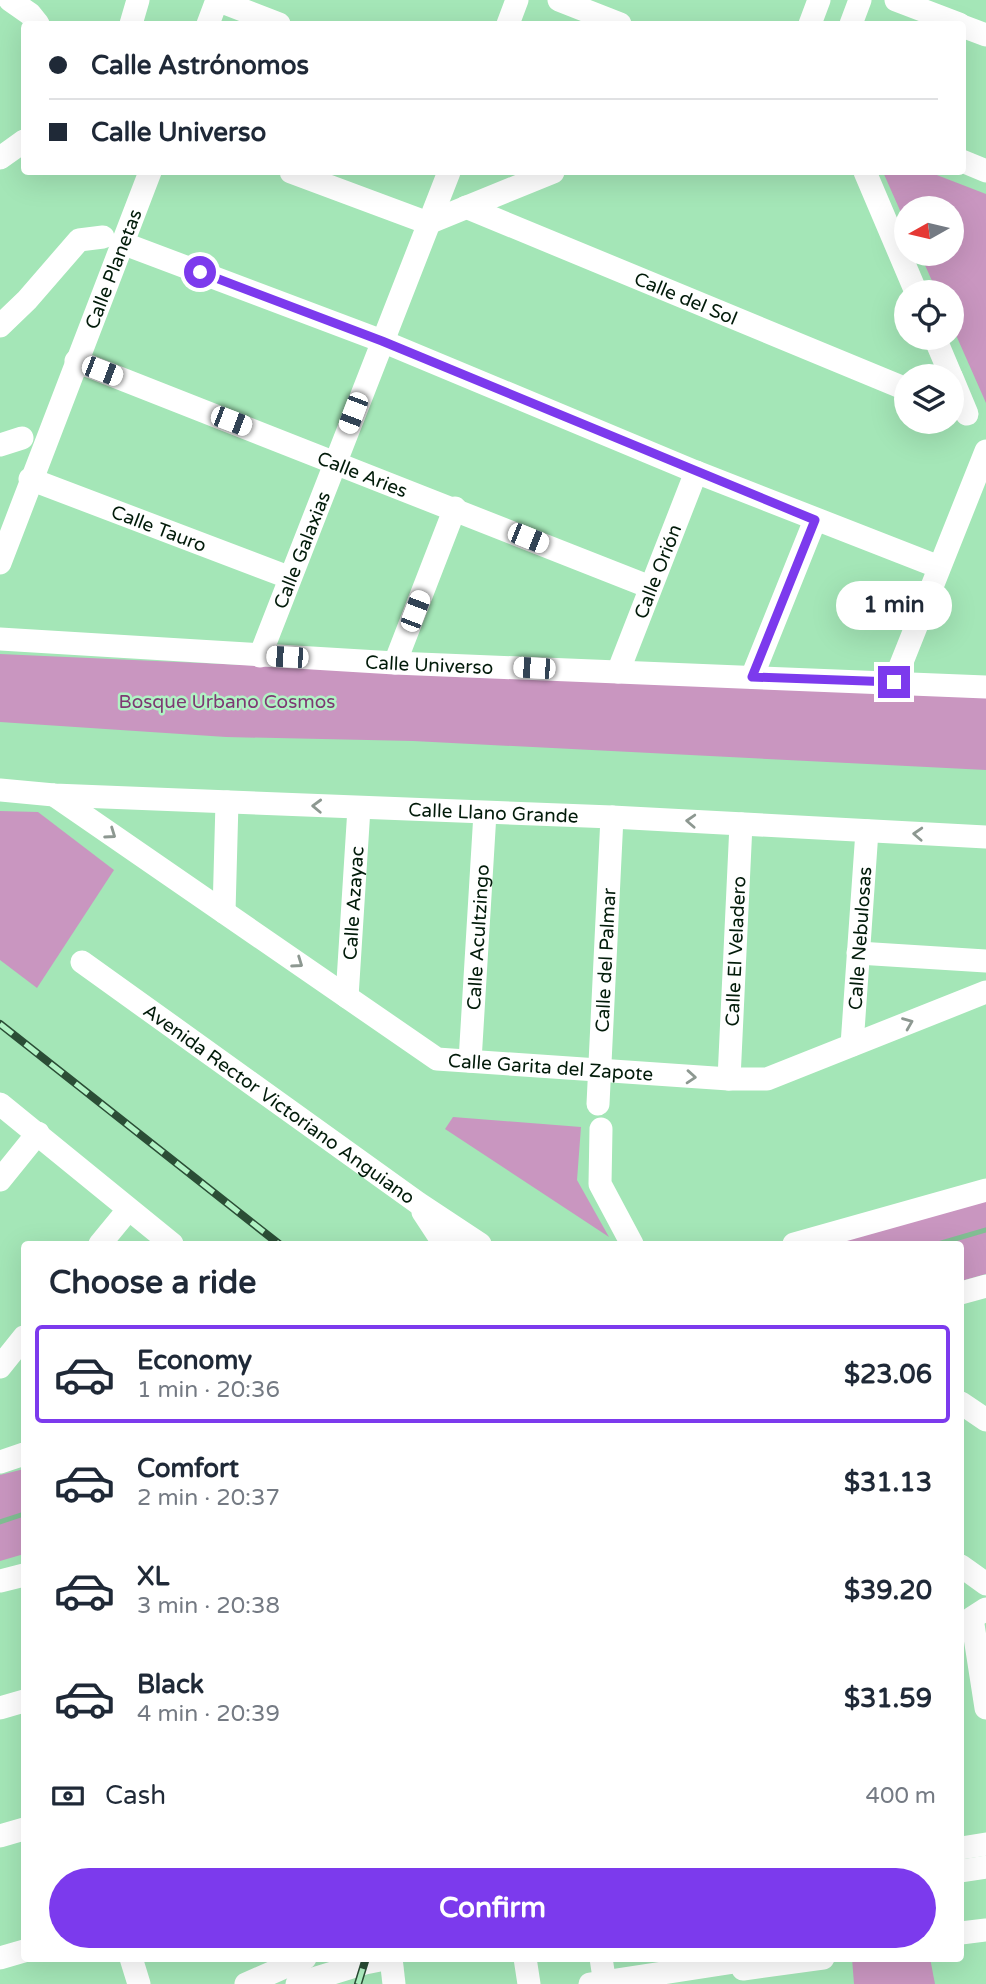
<!DOCTYPE html>
<html lang="en">
<head>
<meta charset="utf-8">
<style>
	:root { --surface:#fff; --page:#f6f6f7; --text:#1f2937; --muted:#747a83; --line:#e0e1e3; --accent:#7c3aed }
	body { margin:0; font-family:"Varela Round",sans-serif; background:var(--page); color:var(--text); height:100vh; display:flex; flex-direction:column; font-size:26px; white-space:nowrap }
	* { box-sizing:border-box; margin:0 }
	p { font-size:23px; color:var(--muted) }
	.icon { flex:none; width:38px; height:38px; fill:none; stroke:currentColor; stroke-width:2; stroke-linecap:round; stroke-linejoin:round }
	.map { position:relative; flex:1; overflow:hidden }
	.details { position:absolute; left:21px; top:1241px; width:943px; height:721px; display:flex; flex-direction:column; background:var(--surface); border-radius:7px; box-shadow:0 7px 28px #0002 }
	.details>* { flex:none }
	.hud { position:absolute; left:21px; top:21px; width:945px; height:154px; border-radius:7px; box-shadow:0 7px 28px #0002; display:grid; align-content:center; height:154px; padding:0 28px; background:var(--surface) }
	.needle { width:46px; rotate:262deg }
	.tools { position:absolute; left:894px; top:196px; display:grid; gap:14px }
	.tools a { display:grid; place-items:center; width:70px; height:70px; border-radius:50%; background:var(--surface); box-shadow:0 7px 28px #0002; font-size:35px }
	.end { position:absolute; width:32px; height:32px; margin:-16px; border:9px solid #7c3aed; background:#fff; box-shadow:0 0 0 4px #fff }
	.from { border-radius:50% }
	.bubble { position:absolute; height:49px; border-radius:24px; background:var(--surface); box-shadow:0 7px 28px #0002; font-size:23px; font-weight:800; line-height:49px; text-align:center }
	.car { position:absolute; width:21px; height:42px; margin:-21px -10px; border-radius:9px; box-shadow:0 0 5px 2px #0007; background:linear-gradient(#fff 24%,#345 0 40%,#fff 0 76%,#345 0 86%,#fff 0) }
	.hud b { display:flex; align-items:center; gap:24px; height:66px; font-size:26px }
	.hud b+b { border-top:2px solid var(--line) }
	.hud i { width:18px; height:18px; background:var(--text) }
	ul { padding:0; list-style:none }
	li { display:flex; align-items:center; gap:21px; height:98px; margin:0 14px 10px; padding:0 14px; border:4px solid transparent; border-radius:7px }
	li div { flex:1 }
	li b { display:block; font-size:26px }
	li em { font-style:normal; font-weight:800 }
	li.active { border-color:var(--accent) }
	li>.icon { width:63px; height:63px; stroke-width:1.5 }
	h2 { padding:0 28px; font-size:32px; line-height:84px }
	.pay { display:flex; align-items:center; gap:18px; height:77px; padding:0 28px; font-size:26px }
	.pay p { margin-inline-start:auto }
	.cta { display:flex; gap:14px; margin-top:auto; padding:14px 28px }
	.cta a { flex:1; height:80px; border-radius:42px; background:var(--accent); color:#fff; font-size:28px; font-weight:800; line-height:80px; text-align:center }
	.map>svg:first-child { display:block }
	.green { fill:#c996c0 }
	.lines { fill:none; stroke-linecap:round; stroke-linejoin:round }
	.stream { stroke:#81be93; stroke-width:5 }
	.minor { stroke:#fff; stroke-width:23 }
	.rail-casing { stroke:#2b4e36; stroke-width:8 }
	.rail { stroke:#b1f3c4; stroke-width:5; stroke-dasharray:16; stroke-linecap:butt }
	.oneway { stroke:#8d9891 }
	.route { stroke:#7c3aed; stroke-width:9 }
	.labels { text-anchor:middle; stroke-width:5; stroke-linejoin:round; paint-order:stroke }
	.street-label { font-size:19px; fill:#021b0a; stroke:#b1f3c4 }
	.park-label { font-size:19px; fill:#7d3a73; stroke:#b1f3c4 }
</style>
</head>
<body>
<div class="map">
<svg width="986" height="1984" viewBox="0 0 986 1984">
	<rect width="100%" height="100%" fill="#a4e6b7"/>
	<g class="green">
		<polygon points="883,172 929,172 986,194 986,403 952,326 952,292 937,292 920,254 952,254 952,208 906,208 906,224"/>
		<polygon points="0,654 986,698 986,770 413,741 226,737 0,722"/>
		<polygon points="0,811 38,812 114,870 37,988 0,960"/>
		<polygon points="453,1117 581,1127 577,1180 609,1237 445,1129"/>
		<polygon points="986,1198 986,1274 961,1281 961,1244 821,1244"/>
		<polygon points="24,1469 24,1554 0,1561 0,1475"/>
		<polygon points="852,1958 930,1958 935,1984 854,1984"/>
	</g>
	<g class="lines">
		<g class="stream">
			<polyline points="938,1244 986,1230"/>
			<polyline points="0,1522 24,1514"/>
		</g>
		<g class="minor">
			<polyline points="10,0 30,14 38,24"/>
			<polyline points="559,0 620,24"/>
			<polyline points="896,0 959,24"/>
			<polyline points="131,24 138,0"/>
			<polyline points="208,24 217,0 279,24"/>
			<polyline points="508,24 517,0"/>
			<polyline points="810,24 819,0"/>
			<polyline points="851,24 860,0"/>
			<polyline points="962,26 986,35"/>
			<polyline points="0,158 24,141"/>
			<polyline points="962,161 986,171"/>
			<polyline points="291,172 428,223"/>
			<polyline points="865,172 916,292"/>
			<path id="s1" d="M 466,207 L 906,389"/>
			<polyline points="428,223 553,172"/>
			<polyline points="122,243 382,341 696,472 939,567"/>
			<polyline points="0,326 27,300 79,240 103,237"/>
			<polyline points="935,338 951,376"/>
			<path id="s2" d="M 76,361 L 650,587"/>
			<polyline points="952,378 967,414"/>
			<polyline points="0,445 22,438"/>
			<path id="s3" d="M 30,479 L 288,577"/>
			<path id="s4" d="M 0,563 L 150,172"/>
			<path id="s5" d="M 0,639 L 395,663 L 986,687"/>
			<path id="s6" d="M 260,656 L 449,172"/>
			<polyline points="395,663 455,508"/>
			<path id="s7" d="M 618,672 L 696,472"/>
			<polyline points="752,677 815,520"/>
			<polyline points="894,682 986,451"/>
			<path id="s8" d="M 0,790 L 54,795 L 612,817 L 986,837"/>
			<path id="s9" d="M 54,795 L 437,1059 L 729,1079 L 767,1079 L 986,992"/>
			<polyline points="224,912 227,802"/>
			<polyline points="858,953 986,961"/>
			<path id="s10" d="M 82,962 L 418,1203 L 480,1244"/>
			<path id="s11" d="M 347,997 L 359,808"/>
			<path id="s12" d="M 852,1045 L 867,831"/>
			<path id="s13" d="M 470,1061 L 485,813"/>
			<path id="s14" d="M 729,1079 L 741,824"/>
			<polyline points="0,1104 172,1244"/>
			<path id="s15" d="M 598,1104 L 612,817"/>
			<polyline points="601,1129 600,1184 632,1244"/>
			<polyline points="0,1180 38,1133"/>
			<polyline points="423,1212 444,1244"/>
			<polyline points="100,1244 128,1210"/>
			<polyline points="794,1244 986,1190"/>
			<polyline points="961,1293 986,1286"/>
			<polyline points="0,1367 24,1337"/>
			<polyline points="961,1403 986,1420"/>
			<polyline points="0,1462 24,1454"/>
			<polyline points="961,1566 986,1584"/>
			<polyline points="0,1581 24,1575"/>
			<polyline points="986,1609 972,1618 986,1708"/>
			<polyline points="0,1708 24,1701"/>
			<polyline points="0,1836 24,1829"/>
			<polyline points="961,1848 986,1844"/>
			<polyline points="961,1871 986,1867"/>
			<polyline points="961,1933 986,1930"/>
			<polyline points="0,1958 24,1951"/>
			<polyline points="131,1958 139,1984"/>
			<polyline points="391,1958 394,1984"/>
			<polyline points="525,1958 529,1984"/>
			<polyline points="601,1958 605,1984"/>
			<polyline points="743,1969 823,1958"/>
			<polyline points="246,1984 305,1958"/>
			<polyline points="297,1984 365,1963 390,1958"/>
			<polyline points="590,1984 741,1961"/>
		</g>
		<defs>
			<g id="rail">
				<polyline points="0,1024 279,1244"/>
				<polyline points="358,1984 366,1958"/>
			</g>
		</defs>
		<use href="#rail" class="rail-casing"/>
		<use href="#rail" class="rail"/>
	</g>
	<defs><path id="oneway-chevron" d="M-2-3.5L2.5 0L-2 3.5" fill="none" stroke-width="1.6" stroke-linecap="round" stroke-linejoin="round" transform="scale(1.75)"/></defs>
	<g class="oneway">
		<use href="#oneway-chevron" transform="translate(317 806) rotate(-178)"/>
		<use href="#oneway-chevron" transform="translate(691 821) rotate(-177)"/>
		<use href="#oneway-chevron" transform="translate(111 834) rotate(35)"/>
		<use href="#oneway-chevron" transform="translate(918 834) rotate(-177)"/>
		<use href="#oneway-chevron" transform="translate(298 963) rotate(35)"/>
		<use href="#oneway-chevron" transform="translate(908 1023) rotate(-22)"/>
		<use href="#oneway-chevron" transform="translate(691 1077) rotate(4)"/>
	</g>
	<g class="lines">
		<polyline class="route" points="200,272 382,341 815,520 752,677 894,682"/>
	</g>
	<g class="labels">
		<g class="street-label">
			<text dy="7" stroke="none"><textPath href="#s4" startOffset="315">Calle Planetas</textPath></text>
			<text dy="7" stroke="none"><textPath href="#s1" startOffset="238">Calle del Sol</textPath></text>
			<text dy="7" stroke="none"><textPath href="#s2" startOffset="308">Calle Aries</textPath></text>
			<text dy="7" stroke="none"><textPath href="#s3" startOffset="138">Calle Tauro</textPath></text>
			<text dy="7" stroke="none"><textPath href="#s6" startOffset="114">Calle Galaxias</textPath></text>
			<text dy="7" stroke="none"><textPath href="#s7" startOffset="108">Calle Orión</textPath></text>
			<text dy="7" stroke="none"><textPath href="#s5" startOffset="430">Calle Universo</textPath></text>
			<text dy="7" stroke="none"><textPath href="#s8" startOffset="494">Calle Llano Grande</textPath></text>
			<text dy="7" stroke="none"><textPath href="#s11" startOffset="94">Calle Azayac</textPath></text>
			<text dy="7" stroke="none"><textPath href="#s13" startOffset="124">Calle Acultzingo</textPath></text>
			<text dy="7" stroke="none"><textPath href="#s12" startOffset="107">Calle Nebulosas</textPath></text>
			<text dy="7" stroke="none"><textPath href="#s14" startOffset="128">Calle El Veladero</textPath></text>
			<text dy="7" stroke="none"><textPath href="#s15" startOffset="144">Calle del Palmar</textPath></text>
			<text dy="7" stroke="none"><textPath href="#s9" startOffset="579">Calle Garita del Zapote</textPath></text>
			<text dy="7" stroke="none"><textPath href="#s10" startOffset="243">Avenida Rector Victoriano Anguiano</textPath></text>
		</g>
		<g class="park-label">
			<text x="227" y="708">Bosque Urbano Cosmos</text>
		</g>
	</g>
</svg>
<div class="tools">
<a><svg class="needle" viewBox="-14 -14 28 28"><path d="M0-13l5 13h-10z" fill="#e53935"/><path d="M0 13l5-13h-10z" fill="#747a83"/></svg></a>
<a><svg class="icon" aria-label="locate" viewBox="0 0 24 24"><circle cx="12" cy="12" r="6"/><path d="M12 2v4M12 18v4M2 12h4M18 12h4"/></svg></a>
<a><svg class="icon" aria-label="layers" viewBox="0 0 24 24"><path d="M12 4l9 5-9 5-9-5zM3 14l9 5 9-5"/></svg></a>
</div>
<i class="end from" style="left:200px;top:272px"></i>
<i class="end" style="left:894px;top:682px"></i>
<div class="bubble" style="left:836px;top:581px;width:116px">1 min</div>
<i class="car" style="left:102px;top:371px;rotate:111deg"></i>
<i class="car" style="left:353px;top:413px;rotate:201deg"></i>
<i class="car" style="left:231px;top:421px;rotate:111deg"></i>
<i class="car" style="left:528px;top:538px;rotate:112deg"></i>
<i class="car" style="left:415px;top:611px;rotate:21deg"></i>
<i class="car" style="left:287px;top:657px;rotate:273deg"></i>
<i class="car" style="left:534px;top:668px;rotate:273deg"></i>
<div class="hud">
<b><i class="from"></i>Calle Astrónomos</b>
<b><i></i>Calle Universo</b>
</div>
<section class="details">
<h2>Choose a ride</h2>
<ul>
<li class="active"><svg class="icon" aria-label="car" viewBox="0 0 24 24"><path d="M5 17H2v-5l4-1 3-4h7l3 4 3 1v5h-3M9 17h6M6 11h13"/><circle cx="7" cy="17" r="2"/><circle cx="17" cy="17" r="2"/></svg><div><b>Economy</b><p>1 min · 20:36</p></div><em>$23.06</em></li>
<li><svg class="icon" aria-label="car" viewBox="0 0 24 24"><path d="M5 17H2v-5l4-1 3-4h7l3 4 3 1v5h-3M9 17h6M6 11h13"/><circle cx="7" cy="17" r="2"/><circle cx="17" cy="17" r="2"/></svg><div><b>Comfort</b><p>2 min · 20:37</p></div><em>$31.13</em></li>
<li><svg class="icon" aria-label="car" viewBox="0 0 24 24"><path d="M5 17H2v-5l4-1 3-4h7l3 4 3 1v5h-3M9 17h6M6 11h13"/><circle cx="7" cy="17" r="2"/><circle cx="17" cy="17" r="2"/></svg><div><b>XL</b><p>3 min · 20:38</p></div><em>$39.20</em></li>
<li><svg class="icon" aria-label="car" viewBox="0 0 24 24"><path d="M5 17H2v-5l4-1 3-4h7l3 4 3 1v5h-3M9 17h6M6 11h13"/><circle cx="7" cy="17" r="2"/><circle cx="17" cy="17" r="2"/></svg><div><b>Black</b><p>4 min · 20:39</p></div><em>$31.59</em></li>
</ul>
<div class="pay"><svg class="icon" aria-label="cash" viewBox="0 0 24 24"><path d="M3 7h18v10H3z"/><circle cx="12" cy="12" r="2"/></svg>Cash<p>400 m</p></div>
<div class="cta"><a>Confirm</a></div>
</section>
</div>
</body>
</html>
